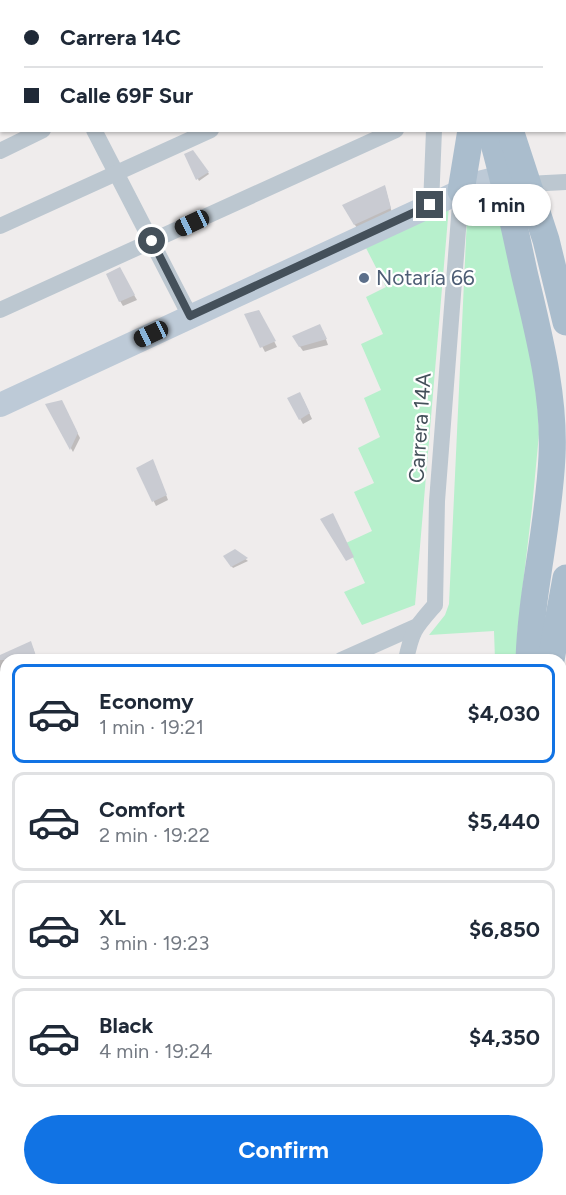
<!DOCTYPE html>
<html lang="en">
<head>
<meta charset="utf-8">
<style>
	:root { --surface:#fff; --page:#f2f2f3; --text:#1f2937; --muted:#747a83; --line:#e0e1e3; --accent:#1173e4 }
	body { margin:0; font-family:Figtree,sans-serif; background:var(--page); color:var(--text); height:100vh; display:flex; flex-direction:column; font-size:22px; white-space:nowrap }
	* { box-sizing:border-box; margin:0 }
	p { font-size:20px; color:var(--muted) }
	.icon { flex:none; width:33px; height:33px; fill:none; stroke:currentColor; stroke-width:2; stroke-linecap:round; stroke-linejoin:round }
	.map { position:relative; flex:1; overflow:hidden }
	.side { position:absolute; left:0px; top:654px; width:567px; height:542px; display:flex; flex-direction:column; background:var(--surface); border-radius:18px 18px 0 0; box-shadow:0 2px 4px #0004 }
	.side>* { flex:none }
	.banner { position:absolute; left:0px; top:0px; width:567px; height:132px; box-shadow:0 2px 4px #0004; display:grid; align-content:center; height:132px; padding:0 24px; background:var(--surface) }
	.end { position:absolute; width:27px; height:27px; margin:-14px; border:8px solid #44505a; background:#fff; box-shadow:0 0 0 3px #fff }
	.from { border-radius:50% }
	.bubble { position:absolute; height:42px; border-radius:21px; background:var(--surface); box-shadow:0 2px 4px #0004; font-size:20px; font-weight:700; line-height:42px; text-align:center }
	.car { position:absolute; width:18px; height:36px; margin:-18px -9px; border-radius:8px; box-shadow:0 0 4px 2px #0007; background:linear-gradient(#222 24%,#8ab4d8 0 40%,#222 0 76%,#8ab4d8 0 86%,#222 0) }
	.banner b { display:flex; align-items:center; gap:21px; height:57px; font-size:22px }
	.banner b+b { border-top:2px solid var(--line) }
	.banner i { width:15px; height:15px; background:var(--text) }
	ul { padding:10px 0 0; list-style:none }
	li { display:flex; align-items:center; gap:18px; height:99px; margin:0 12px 9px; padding:0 12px; border:3px solid var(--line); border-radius:12px }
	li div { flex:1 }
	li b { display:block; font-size:22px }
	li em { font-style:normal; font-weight:700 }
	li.current { border-color:var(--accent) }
	li>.icon { width:54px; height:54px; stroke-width:1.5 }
	.action { display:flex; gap:12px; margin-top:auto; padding:12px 24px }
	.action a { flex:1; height:69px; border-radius:36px; background:var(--accent); color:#fff; font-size:24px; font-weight:700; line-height:69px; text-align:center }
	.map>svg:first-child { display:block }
	.green { fill:#b7f0cc }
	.shadow { fill:#0003 }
	.building { fill:#c9cbd2 }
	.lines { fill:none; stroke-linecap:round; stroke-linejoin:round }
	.street { stroke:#bcc7d0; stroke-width:16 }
	.secondary { stroke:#bdcad7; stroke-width:24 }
	.primary { stroke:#aabdcd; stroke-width:27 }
	.route { stroke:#44505a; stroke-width:8 }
	.service-dot { fill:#5c6f8a; stroke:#fff; stroke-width:2 }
	.labels { text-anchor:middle; stroke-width:4.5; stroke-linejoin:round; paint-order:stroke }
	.service-label { font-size:21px; fill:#4e5e75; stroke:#fff; text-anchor:start }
	.street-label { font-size:21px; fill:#44505a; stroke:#fff }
</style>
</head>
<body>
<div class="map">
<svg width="566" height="1195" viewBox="0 0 566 1195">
	<rect width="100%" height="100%" fill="#efecec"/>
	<g class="green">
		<polygon points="490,192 498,198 536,371 539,434 532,508 517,635 517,660 495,660 494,631 429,635 445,615 449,604 468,196"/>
		<polygon points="449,206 415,605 362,625 344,592 365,583 346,543 372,531 354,492 374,483 358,448 380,437 364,398 381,390 361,344 383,334 366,297 386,287 366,248"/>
		<polygon points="6,801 6,915 0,921 0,804"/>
		<polygon points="6,961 6,1042 0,1042 0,968"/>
	</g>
	<g class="shadow">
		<polygon points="59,0 96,0 97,2 60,2"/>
		<polygon points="150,0 173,0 174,2 151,2"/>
		<polygon points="307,0 325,0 326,2 308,2"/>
		<rect x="513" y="0" width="38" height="2"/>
		<polygon points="192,152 209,174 199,181 186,155"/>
		<polygon points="385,187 392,213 358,230 344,206"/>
		<polygon points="119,269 137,300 123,306 120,301"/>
		<polygon points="259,311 277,347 265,352 246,315"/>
		<polygon points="323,331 328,345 303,351 296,341"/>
		<polygon points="289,399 303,399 312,419 303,424"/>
		<polygon points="61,402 80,438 73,452 47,405"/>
		<polygon points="155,466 168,500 156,506 138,468"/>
		<polygon points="235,551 248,561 233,568 225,557"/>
		<polygon points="33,648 37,660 6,660 6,676 0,679 0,656"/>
		<polygon points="565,897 566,937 561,938 561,898"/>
		<polygon points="566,954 566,977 561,978 561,955"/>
		<polygon points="0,1110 6,1110 6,1125 0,1124"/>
		<polygon points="566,1187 566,1192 556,1190 561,1190"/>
		<rect x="463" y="1190" width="18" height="5"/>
	</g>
	<g class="building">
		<polygon points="193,150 209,172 196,180 184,154"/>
		<polygon points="385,185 391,208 354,225 342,205"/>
		<polygon points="120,267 135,295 119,302 106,274"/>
		<polygon points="259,310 276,341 260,348 244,314"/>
		<polygon points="320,324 327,339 299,347 292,336"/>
		<polygon points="300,392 310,413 299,420 287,398"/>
		<polygon points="62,400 78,433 70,450 45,404"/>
		<polygon points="153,459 167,495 152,502 136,468"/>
		<polygon points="333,513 354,557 346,561 320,519"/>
		<polygon points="235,549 248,558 231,567 223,556"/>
		<polygon points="31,641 36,656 28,660 0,660 0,655"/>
	</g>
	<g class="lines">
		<g class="street">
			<polyline points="29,0 30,2"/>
			<polyline points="118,0 119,2"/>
			<polyline points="205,0 206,2"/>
			<polyline points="295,0 296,2"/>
			<polyline points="0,62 2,61"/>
			<polyline points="94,130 190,316"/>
			<polyline points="0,151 43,130"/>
			<polyline points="527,184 566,182"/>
			<polyline points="431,205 434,130"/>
			<polyline points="0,226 211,130"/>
			<polyline points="0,310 396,130"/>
			<polyline points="341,660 415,627"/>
			<path d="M 406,660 C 412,630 415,628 435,605 L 437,501 L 461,191"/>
			<polyline points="561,681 566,684"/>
			<polyline points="561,851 566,850"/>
			<polyline points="561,943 566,942"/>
			<polyline points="0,946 6,940"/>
			<polyline points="561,1017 566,1016"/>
			<polyline points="561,1112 566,1111"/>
			<polyline points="561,1171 566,1170"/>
			<polyline points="152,1190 155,1195"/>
			<polyline points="402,1190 402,1195"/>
			<polyline points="243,1195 254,1190"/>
			<polyline points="420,1195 452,1190"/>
		</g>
		<polyline class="secondary" points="0,405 479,183 491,180 504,181"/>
		<g class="primary">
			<polyline points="475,0 475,2"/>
			<path d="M 490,130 C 504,177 514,225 524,272 C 538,332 555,394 552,456 C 549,525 531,592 529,660"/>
			<polyline points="510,130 546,240 566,322"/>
			<polyline points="461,191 471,130"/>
			<polyline points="551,660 566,578"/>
			<polyline points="561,733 566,745"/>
			<polyline points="561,776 566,788"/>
		</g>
	</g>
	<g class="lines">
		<polyline class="route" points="152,241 190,316 430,205"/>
	</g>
	<circle class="service-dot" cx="364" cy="278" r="6"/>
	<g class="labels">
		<g class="service-label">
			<text x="376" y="285">Notaría 66</text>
		</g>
		<g class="street-label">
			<text transform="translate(420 428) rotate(-86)" y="7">Carrera 14A</text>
		</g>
	</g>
</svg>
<i class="end from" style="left:152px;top:241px"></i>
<i class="end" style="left:430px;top:205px"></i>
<div class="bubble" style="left:452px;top:184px;width:99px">1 min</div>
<i class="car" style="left:192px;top:223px;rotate:245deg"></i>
<i class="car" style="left:151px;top:334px;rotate:245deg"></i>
<div class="banner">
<b><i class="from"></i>Carrera 14C</b>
<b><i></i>Calle 69F Sur</b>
</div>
<section class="side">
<ul>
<li class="current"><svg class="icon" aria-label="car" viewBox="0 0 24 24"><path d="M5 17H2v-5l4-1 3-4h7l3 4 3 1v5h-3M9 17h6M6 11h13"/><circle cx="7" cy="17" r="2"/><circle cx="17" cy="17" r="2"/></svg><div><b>Economy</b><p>1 min · 19:21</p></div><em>$4,030</em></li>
<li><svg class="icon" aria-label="car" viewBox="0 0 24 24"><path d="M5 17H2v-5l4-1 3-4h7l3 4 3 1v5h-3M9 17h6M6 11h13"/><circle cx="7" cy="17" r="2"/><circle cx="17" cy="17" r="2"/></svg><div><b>Comfort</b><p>2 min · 19:22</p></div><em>$5,440</em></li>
<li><svg class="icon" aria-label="car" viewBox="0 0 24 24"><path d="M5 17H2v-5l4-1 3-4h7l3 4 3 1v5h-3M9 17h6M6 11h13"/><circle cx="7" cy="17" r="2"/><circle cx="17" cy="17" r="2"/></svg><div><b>XL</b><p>3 min · 19:23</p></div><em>$6,850</em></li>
<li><svg class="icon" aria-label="car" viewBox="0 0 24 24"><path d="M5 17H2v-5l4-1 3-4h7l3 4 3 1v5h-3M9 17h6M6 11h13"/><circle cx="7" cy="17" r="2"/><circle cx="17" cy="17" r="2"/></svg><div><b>Black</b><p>4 min · 19:24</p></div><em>$4,350</em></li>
</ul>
<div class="action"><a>Confirm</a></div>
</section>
</div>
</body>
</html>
